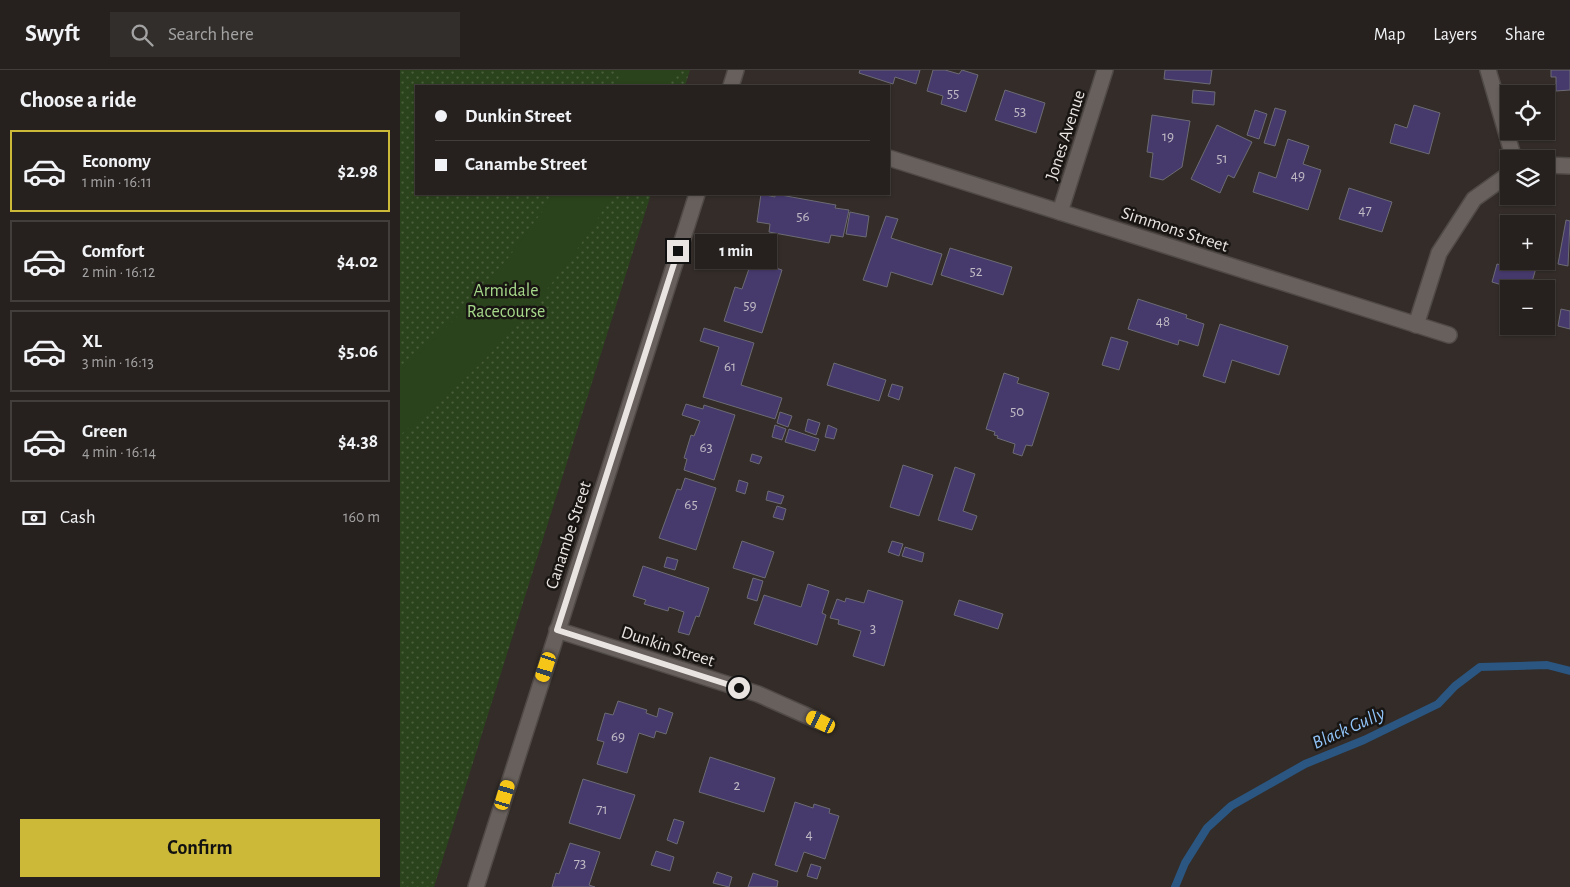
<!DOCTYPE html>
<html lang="en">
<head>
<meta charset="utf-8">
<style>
	:root { --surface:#26211e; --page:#322e2b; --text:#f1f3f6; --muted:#a4a3a4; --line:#423e3c; --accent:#ccb938 }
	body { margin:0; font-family:"Alegreya Sans",sans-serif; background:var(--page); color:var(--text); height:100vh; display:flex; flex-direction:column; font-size:19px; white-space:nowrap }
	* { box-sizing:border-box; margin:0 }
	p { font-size:16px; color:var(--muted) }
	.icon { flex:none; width:28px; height:28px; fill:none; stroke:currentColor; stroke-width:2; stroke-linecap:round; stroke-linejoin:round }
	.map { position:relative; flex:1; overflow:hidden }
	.panel { display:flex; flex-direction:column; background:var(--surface); width:400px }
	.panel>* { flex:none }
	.top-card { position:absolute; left:15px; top:15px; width:475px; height:110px; border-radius:0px; box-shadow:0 1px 4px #0004,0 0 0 1px var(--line); display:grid; align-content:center; height:110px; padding:0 20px; background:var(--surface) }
	.fabs { position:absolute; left:1100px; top:15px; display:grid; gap:10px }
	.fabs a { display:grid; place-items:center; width:55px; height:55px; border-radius:0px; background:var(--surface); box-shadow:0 1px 4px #0004,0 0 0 1px var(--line); font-size:25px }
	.end { position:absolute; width:22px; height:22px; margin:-11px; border:6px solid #e9e4e1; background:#111; box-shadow:0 0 0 2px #111 }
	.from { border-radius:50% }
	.bubble { position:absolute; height:35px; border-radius:0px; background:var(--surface); box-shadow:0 1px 4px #0004,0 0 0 1px var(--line); font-size:16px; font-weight:700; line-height:35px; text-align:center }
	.car { position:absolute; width:15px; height:30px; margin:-15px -8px; border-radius:6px; box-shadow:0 0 4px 1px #0007; background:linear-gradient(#f5c518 24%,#345 0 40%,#f5c518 0 76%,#345 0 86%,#f5c518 0) }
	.top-card b { display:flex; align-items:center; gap:18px; height:48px; font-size:19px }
	.top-card b+b { border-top:1px solid var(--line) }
	.top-card i { width:12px; height:12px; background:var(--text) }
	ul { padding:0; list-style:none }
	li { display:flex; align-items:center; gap:15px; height:82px; margin:0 10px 8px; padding:0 10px; border:2px solid var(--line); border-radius:0px }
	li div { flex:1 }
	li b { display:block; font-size:19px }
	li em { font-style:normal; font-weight:700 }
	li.on { border-color:var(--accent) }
	li>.icon { width:45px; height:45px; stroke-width:1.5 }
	h2 { padding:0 20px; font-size:22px; line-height:60px }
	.pay { display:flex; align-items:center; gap:12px; height:55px; padding:0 20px; font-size:19px }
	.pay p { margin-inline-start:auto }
	.button { display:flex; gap:10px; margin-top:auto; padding:10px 20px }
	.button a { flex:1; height:58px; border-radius:0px; background:var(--accent); color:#111; font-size:20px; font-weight:700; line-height:58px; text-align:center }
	header { display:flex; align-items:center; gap:30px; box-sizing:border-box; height:70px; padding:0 25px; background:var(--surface); border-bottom:1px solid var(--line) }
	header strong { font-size:24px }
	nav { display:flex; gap:28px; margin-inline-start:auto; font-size:18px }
	.search { width:350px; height:45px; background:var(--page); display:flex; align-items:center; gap:12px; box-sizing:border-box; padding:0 18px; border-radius:0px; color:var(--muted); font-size:19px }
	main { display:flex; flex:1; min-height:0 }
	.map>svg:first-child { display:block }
	.park { fill:url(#park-dots) }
	.pitch { fill:#2b431c }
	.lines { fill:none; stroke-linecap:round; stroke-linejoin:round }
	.stream { stroke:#2a5681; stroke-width:8 }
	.building { fill:#463a6d; stroke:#6c6b73 }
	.minor-casing { stroke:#504a47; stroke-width:18 }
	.minor { stroke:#68605c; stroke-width:15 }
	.route { stroke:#e9e4e1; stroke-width:6 }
	.labels { text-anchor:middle; stroke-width:5; stroke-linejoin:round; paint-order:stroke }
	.number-label { font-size:15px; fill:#c0bac4 }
	.street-label { font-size:18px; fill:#e9e4e1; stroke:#181513 }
	.park-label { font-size:18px; fill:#a6d88a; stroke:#181513 }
	.water-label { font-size:19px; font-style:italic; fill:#91c4f9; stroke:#181513 }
</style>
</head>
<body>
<header>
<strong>Swyft</strong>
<div class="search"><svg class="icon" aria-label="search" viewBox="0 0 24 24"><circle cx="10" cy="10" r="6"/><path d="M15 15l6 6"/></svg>Search here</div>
<nav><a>Map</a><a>Layers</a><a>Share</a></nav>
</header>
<main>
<section class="panel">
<h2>Choose a ride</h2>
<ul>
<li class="on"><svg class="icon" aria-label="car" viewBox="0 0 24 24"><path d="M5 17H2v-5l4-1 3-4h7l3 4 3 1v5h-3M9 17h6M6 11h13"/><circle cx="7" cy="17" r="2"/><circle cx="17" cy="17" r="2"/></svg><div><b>Economy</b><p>1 min · 16:11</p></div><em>$2.98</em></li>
<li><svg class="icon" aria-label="car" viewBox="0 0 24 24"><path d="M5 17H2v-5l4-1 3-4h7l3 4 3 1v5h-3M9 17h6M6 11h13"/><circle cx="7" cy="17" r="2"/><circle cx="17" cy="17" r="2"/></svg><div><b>Comfort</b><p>2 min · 16:12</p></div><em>$4.02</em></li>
<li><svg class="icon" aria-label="car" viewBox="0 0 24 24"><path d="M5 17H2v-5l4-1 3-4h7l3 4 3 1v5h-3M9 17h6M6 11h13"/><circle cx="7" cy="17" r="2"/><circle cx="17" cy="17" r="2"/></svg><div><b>XL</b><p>3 min · 16:13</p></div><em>$5.06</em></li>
<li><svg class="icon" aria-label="car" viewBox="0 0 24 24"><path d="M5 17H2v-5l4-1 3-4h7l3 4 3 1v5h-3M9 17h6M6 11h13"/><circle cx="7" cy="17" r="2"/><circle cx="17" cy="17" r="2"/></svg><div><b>Green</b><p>4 min · 16:14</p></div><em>$4.38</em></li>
</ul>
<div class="pay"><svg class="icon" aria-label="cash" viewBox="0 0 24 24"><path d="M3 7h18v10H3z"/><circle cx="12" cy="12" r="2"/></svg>Cash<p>160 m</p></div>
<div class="button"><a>Confirm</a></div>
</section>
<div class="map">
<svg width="1170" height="817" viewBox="0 0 1170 817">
	<defs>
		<pattern id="park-dots" width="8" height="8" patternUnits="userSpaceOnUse" patternTransform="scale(1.25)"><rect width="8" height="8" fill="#2b431c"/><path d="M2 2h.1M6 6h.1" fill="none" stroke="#4a5e3d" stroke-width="1.8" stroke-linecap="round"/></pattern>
	</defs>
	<rect width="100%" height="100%" fill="#332c28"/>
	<polygon class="park" points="0,0 290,0 285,16 16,16 16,124 251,124 34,817 0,817"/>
	<g class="pitch">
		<polygon points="222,0 276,0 269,16 215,16"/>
		<path d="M 155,124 L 213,124 C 158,217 85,298 0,365 L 0,302 L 61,243 L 109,187 Z"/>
	</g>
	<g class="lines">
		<polyline class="stream" points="775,817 785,793 807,758 831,736 905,694 964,670 1038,634 1055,616 1080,597 1147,595 1170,601"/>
	</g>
	<g class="building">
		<polygon points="460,0 520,0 516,14 495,7 493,14 459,3"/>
		<polygon points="533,0 545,0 559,4 562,0 578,5 566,42 541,34 543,26 527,21"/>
		<polygon points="765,0 812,0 810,14 764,9"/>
		<polygon points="1151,0 1170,0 1170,20 1156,21 1156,7 1151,7"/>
		<polygon points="605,20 645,33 636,63 595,50"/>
		<polygon points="793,20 815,22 814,35 792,33"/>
		<polygon points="1014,35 1040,43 1029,84 990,73 995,54 1007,58"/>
		<polygon points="875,38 886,41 875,76 864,73"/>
		<polygon points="855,40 867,44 859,69 847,65"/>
		<polygon points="752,45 790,51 782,97 763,110 750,107 753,83 747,82"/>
		<polygon points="817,55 852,72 834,108 828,105 820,123 791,109"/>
		<polygon points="888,69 909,76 903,94 921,100 908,140 853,122 859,102 876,108"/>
		<polygon points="949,118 992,132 982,162 939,149"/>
		<polygon points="361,124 375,127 375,124 436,135 435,138 449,140 443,167 431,165 429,173 369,162 370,154 357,152"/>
		<polygon points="450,142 469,146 466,167 446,164"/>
		<polygon points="486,146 498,149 491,168 542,184 532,215 491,202 487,217 463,210"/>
		<polygon points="1166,150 1170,151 1168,196 1158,194"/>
		<polygon points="550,178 612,197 603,225 541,205"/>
		<polygon points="1109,182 1109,191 1138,191 1130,219 1115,219 1092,212 1097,194 1105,196"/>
		<polygon points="352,190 382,200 362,263 324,251 335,217 342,219"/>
		<polygon points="738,229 787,245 786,248 804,254 798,276 779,270 778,275 728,259"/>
		<polygon points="1146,229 1155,232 1151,243 1146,242"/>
		<polygon points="1161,239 1170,241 1170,259 1158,256"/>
		<polygon points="820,254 888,276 879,305 832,290 825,313 803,306"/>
		<polygon points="304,258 354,273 341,315 382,328 375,349 303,327 319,277 300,271"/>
		<polygon points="711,267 728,272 719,300 702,295"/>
		<polygon points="434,293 486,310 479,331 427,315"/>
		<polygon points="604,303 619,308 617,313 649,323 632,376 626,375 622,386 613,383 615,374 597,368 598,366 594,365 595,362 586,359"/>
		<polygon points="492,314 503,317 499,330 488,326"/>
		<polygon points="286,334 303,339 304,335 335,345 314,410 284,400 287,389 284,388 291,365 294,366 300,351 282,345"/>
		<polygon points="380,342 392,346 388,357 377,353"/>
		<polygon points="408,349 420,353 416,365 405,361"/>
		<polygon points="375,355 386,359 382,370 372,367"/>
		<polygon points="428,355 437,359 434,369 425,367"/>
		<polygon points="389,359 419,369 415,381 385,372"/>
		<polygon points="352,384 362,387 359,394 350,391"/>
		<polygon points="503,395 533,405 519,446 490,437"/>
		<polygon points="555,397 575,404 563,441 577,446 572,460 538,450"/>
		<polygon points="285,408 316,418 296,480 259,468 277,419 281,420"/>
		<polygon points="339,410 348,413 345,424 336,421"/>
		<polygon points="368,421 384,426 381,434 366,430"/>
		<polygon points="377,436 386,439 383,450 373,447"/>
		<polygon points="342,471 374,482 365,508 333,498"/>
		<polygon points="492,471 503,474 499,486 488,482"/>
		<polygon points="505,477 524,483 522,492 502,486"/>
		<polygon points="267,487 278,490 275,500 264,497"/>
		<polygon points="243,496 309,518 299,547 296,546 289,565 278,562 284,542 269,537 268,541 244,534 246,530 233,526"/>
		<polygon points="353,508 363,511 357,531 347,528"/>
		<polygon points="408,514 429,521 422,543 426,545 417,575 354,554 364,525 401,537"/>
		<polygon points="468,520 503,531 484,596 453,586 461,561 438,554 439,550 430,548 437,529 445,532 446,528 464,533"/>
		<polygon points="559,530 603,544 598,559 554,545"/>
		<polygon points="218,631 247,640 246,643 257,647 259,638 273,643 266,664 256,661 254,668 239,663 227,703 197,694 204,672 197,670 205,643 213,645"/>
		<polygon points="310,687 375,708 364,742 299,722"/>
		<polygon points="183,709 235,725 220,769 169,753"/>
		<polygon points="395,732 413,738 414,734 430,739 429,743 439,746 425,789 404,782 397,802 375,795"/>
		<polygon points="274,749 284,752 277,774 267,770"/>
		<polygon points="170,773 200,782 189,815 195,817 152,817 156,803 159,804"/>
		<polygon points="256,781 274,787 270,801 251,795"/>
		<polygon points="411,794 421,797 417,809 407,806"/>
		<polygon points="317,802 332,807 329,817 313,813"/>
		<polygon points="353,803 378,811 377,817 348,817"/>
	</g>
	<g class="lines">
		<defs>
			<g id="minor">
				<polyline points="1088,0 1114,89"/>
				<polyline points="331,16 336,0"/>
				<polyline points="489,88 1049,265"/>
				<polyline points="1146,95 1170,96"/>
				<polyline points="660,142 705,0"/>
				<polyline points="1016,255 1039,183 1074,129 1109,104"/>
				<polyline points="157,560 358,624 421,652"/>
				<polyline points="76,817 297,124"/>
			</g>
		</defs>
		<use href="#minor" class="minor-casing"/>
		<use href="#minor" class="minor"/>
	</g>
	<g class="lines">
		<polyline class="route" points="278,181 157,560 339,618"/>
	</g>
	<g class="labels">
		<g class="number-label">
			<text x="553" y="28">55</text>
			<text x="620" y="46">53</text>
			<text x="768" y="71">19</text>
			<text x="822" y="93">51</text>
			<text x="898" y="110">49</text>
			<text x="965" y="145">47</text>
			<text x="403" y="151">56</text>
			<text x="576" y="206">52</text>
			<text x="350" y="240">59</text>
			<text x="763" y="256">48</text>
			<text x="330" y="301">61</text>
			<text x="617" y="346">50</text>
			<text x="306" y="382">63</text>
			<text x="291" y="439">65</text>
			<text x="473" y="563">3</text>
			<text x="218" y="671">69</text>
			<text x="337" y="720">2</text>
			<text x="202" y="744">71</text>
			<text x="409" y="769">4</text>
			<text x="180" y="798">73</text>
		</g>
		<g class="street-label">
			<text transform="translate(665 65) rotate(-72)" y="6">Jones Avenue</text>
			<text transform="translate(775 159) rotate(18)" y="6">Simmons Street</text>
			<text transform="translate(168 465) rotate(-72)" y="6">Canambe Street</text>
			<text transform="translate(268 576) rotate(18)" y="6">Dunkin Street</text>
		</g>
		<g class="park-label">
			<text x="106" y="226">Armidale<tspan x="106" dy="21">Racecourse</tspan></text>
		</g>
		<g class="water-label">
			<text transform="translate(948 657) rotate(-24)" y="7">Black Gully</text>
		</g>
	</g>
</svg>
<div class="fabs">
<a><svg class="icon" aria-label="locate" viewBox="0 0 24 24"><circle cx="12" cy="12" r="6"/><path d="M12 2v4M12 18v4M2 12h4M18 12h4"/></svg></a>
<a><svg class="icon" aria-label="layers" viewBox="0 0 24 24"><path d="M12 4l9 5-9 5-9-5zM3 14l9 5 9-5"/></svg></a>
<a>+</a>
<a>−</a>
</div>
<i class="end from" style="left:339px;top:618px"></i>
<i class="end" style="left:278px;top:181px"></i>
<div class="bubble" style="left:295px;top:164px;width:82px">1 min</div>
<i class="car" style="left:146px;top:597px;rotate:198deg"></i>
<i class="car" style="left:421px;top:652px;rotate:296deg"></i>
<i class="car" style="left:105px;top:725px;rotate:17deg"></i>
<div class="top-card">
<b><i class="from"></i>Dunkin Street</b>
<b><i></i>Canambe Street</b>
</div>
</div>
</main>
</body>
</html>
